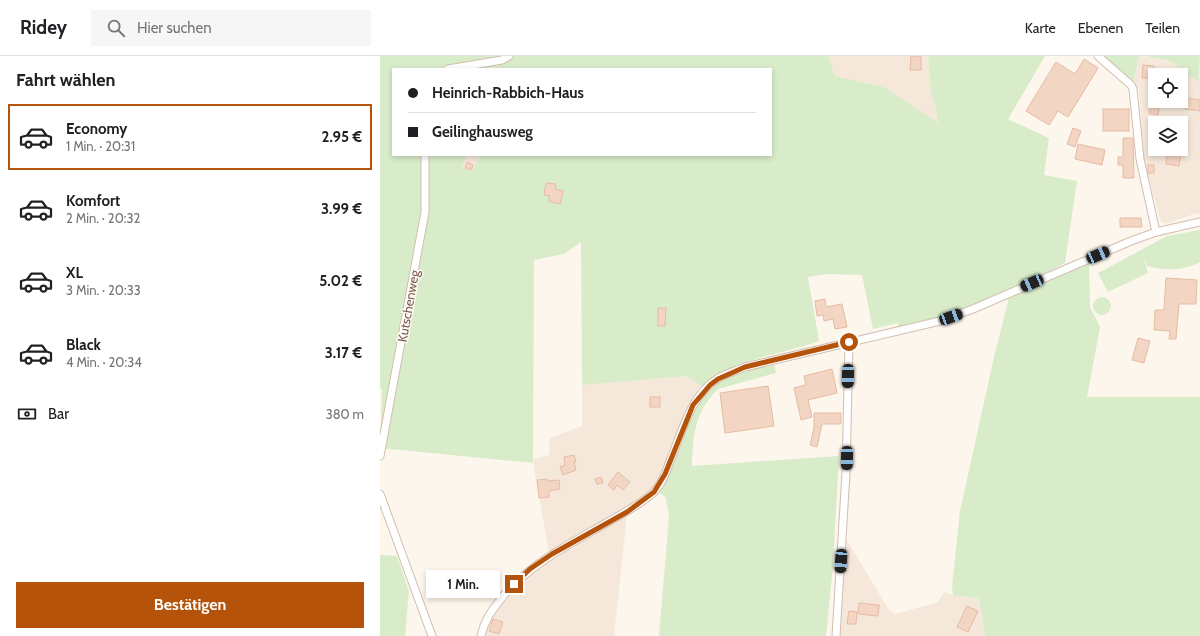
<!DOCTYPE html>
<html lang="de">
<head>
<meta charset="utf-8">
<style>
	:root { --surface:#fff; --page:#f6f6f6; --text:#202124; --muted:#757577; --line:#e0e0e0; --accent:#b45309 }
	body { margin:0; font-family:Cabin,sans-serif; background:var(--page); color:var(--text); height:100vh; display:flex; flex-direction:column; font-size:15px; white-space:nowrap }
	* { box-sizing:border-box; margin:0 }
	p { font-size:13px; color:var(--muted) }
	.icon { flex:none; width:22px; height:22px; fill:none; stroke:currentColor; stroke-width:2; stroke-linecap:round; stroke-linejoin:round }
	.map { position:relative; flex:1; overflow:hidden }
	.side { display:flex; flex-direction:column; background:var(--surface); width:380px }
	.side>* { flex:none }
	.hud { position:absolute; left:12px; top:12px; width:380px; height:88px; border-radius:0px; box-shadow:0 2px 6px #0003; display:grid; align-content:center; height:88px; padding:0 16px; background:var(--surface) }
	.buttons { position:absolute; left:768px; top:12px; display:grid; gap:8px }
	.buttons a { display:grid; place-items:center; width:40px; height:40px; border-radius:0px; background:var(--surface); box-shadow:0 2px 6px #0003; font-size:20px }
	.end { position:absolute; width:18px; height:18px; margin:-9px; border:5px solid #b45309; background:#fff; box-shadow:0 0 0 2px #fff }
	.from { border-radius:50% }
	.bubble { position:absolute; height:28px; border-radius:0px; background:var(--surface); box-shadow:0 2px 6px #0003; font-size:13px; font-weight:700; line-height:28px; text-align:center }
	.car { position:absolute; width:12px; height:24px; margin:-12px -6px; border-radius:5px; box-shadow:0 0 3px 1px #0007; background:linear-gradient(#222 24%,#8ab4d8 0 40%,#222 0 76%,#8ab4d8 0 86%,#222 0) }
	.hud b { display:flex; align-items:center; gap:14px; height:38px; font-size:15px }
	.hud b+b { border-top:1px solid var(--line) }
	.hud i { width:10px; height:10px; background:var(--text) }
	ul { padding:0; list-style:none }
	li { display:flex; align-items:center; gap:12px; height:66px; margin:0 8px 6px; padding:0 8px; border:2px solid transparent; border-radius:0px }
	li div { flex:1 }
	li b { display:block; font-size:15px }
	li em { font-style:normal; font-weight:700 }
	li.active { border-color:var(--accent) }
	li>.icon { width:36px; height:36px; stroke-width:1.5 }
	h2 { padding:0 16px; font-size:18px; line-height:48px }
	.pay { display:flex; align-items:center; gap:10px; height:44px; padding:0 16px; font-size:15px }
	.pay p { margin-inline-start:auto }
	.button { display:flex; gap:8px; margin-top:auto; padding:8px 16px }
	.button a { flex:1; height:46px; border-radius:0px; background:var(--accent); color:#fff; font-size:16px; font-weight:700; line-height:46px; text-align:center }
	header { display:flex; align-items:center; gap:24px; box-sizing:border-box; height:56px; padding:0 20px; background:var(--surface); border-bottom:1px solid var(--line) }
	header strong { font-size:19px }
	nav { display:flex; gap:22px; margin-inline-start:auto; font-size:14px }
	.search { width:280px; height:36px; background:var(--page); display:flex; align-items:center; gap:10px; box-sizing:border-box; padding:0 14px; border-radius:0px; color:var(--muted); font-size:15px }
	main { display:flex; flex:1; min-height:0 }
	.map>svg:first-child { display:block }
	.residential { fill:#f5e8da; fill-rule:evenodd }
	.green { fill:#d8ecc9; fill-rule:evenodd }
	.building { fill:#f3d5c3; stroke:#e6bba3 }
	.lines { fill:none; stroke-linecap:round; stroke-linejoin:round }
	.minor-casing { stroke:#d1beb0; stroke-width:9 }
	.minor { stroke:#fff; stroke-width:7 }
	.route { stroke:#b45309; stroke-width:5 }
	.labels { text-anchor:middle; stroke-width:3; stroke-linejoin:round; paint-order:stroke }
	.street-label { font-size:13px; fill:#7a5c4d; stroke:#fffaf3 }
</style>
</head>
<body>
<header>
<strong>Ridey</strong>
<div class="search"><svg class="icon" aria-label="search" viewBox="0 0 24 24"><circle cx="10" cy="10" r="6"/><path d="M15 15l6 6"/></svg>Hier suchen</div>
<nav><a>Karte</a><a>Ebenen</a><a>Teilen</a></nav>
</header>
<main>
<section class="side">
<h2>Fahrt wählen</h2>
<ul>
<li class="active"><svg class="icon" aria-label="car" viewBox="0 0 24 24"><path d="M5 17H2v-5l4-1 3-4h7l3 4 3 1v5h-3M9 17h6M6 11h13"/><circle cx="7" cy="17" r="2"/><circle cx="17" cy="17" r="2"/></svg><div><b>Economy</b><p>1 Min. · 20:31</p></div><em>2.95 €</em></li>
<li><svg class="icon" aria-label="car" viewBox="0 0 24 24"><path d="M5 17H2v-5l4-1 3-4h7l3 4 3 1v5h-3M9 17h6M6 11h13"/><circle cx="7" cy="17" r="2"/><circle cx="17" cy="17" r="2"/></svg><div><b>Komfort</b><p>2 Min. · 20:32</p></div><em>3.99 €</em></li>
<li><svg class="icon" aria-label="car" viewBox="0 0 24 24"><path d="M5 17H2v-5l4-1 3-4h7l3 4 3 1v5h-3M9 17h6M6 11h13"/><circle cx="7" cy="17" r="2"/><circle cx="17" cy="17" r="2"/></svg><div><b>XL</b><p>3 Min. · 20:33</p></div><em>5.02 €</em></li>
<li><svg class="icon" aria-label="car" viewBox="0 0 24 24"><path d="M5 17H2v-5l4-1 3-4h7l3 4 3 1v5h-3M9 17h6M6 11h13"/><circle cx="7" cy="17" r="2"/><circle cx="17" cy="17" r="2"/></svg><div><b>Black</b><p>4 Min. · 20:34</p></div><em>3.17 €</em></li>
</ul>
<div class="pay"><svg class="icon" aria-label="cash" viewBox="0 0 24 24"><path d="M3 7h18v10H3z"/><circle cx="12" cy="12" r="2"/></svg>Bar<p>380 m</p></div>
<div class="button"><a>Bestätigen</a></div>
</section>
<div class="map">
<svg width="820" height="580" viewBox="0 0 820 580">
	<rect width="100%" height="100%" fill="#fdf6ec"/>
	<g class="residential">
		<polygon points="448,0 548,0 551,39 556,51 559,68 504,31 455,20"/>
		<path d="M 759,0 L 791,5 L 818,26 L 820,7 L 820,158 L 817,157 L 786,168 L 781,166 L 764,104 L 759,33 L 753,27 ZM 775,19 L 801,19 L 801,45 L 775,45 ZM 775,67 L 801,67 L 801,93 L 775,93 Z"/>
		<polygon points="87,99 101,99 96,109 94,109 92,115 81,112"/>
		<polygon points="307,320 323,331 303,363 282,415 274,430 262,443 246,452 247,459 234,580 105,580 109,560 135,530 170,502 153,407 154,403 169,399 170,382 202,370 202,329"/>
		<polygon points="467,484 509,554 515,558 558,546 564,536 573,539 599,543 605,580 458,580"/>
	</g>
	<g class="green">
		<path d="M 0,0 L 448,0 L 455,20 L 504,31 L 558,67 L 556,51 L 551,39 L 548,0 L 665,0 L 628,63 L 669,82 L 664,119 L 697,125 L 685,207 L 625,238 L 593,253 L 518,273 L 518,267 L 493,273 L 482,219 L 447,218 L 428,221 L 439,285 C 398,300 356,301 323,331 L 307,320 L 202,329 L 201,186 L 184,198 L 154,204 L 153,407 L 0,392 L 2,333 L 0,333 ZM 13,13 L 391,13 L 391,99 L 101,99 L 91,115 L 82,112 L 87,99 L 13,99 Z"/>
		<polygon points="724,0 759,0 753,27"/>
		<polygon points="763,0 820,0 818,26 791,5"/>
		<path d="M 820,174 L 820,206 C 804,215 785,215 767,210 L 762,196 L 768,217 L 728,236 L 718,217 L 787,180 Z"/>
		<polygon points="709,208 710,251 720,271 707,341 820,341 820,580 605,580 599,543 573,539 572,531 580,455 614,301 628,246 627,239"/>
		<circle cx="722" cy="250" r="9"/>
		<path d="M 394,307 L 396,317 L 338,333 C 314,357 313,379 312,410 L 459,400 L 453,509 L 446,580 L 279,580 L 289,461 L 286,442 L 279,436 L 315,350 L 328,335 L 337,325 L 350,318 Z"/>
		<polygon points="0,499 17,500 29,535 25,580 0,580"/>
	</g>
	<g class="building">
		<polygon points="531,0 541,0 541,14 530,14"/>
		<polygon points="704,3 718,12 688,61 678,55 669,69 646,55 676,6 695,18"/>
		<polygon points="763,9 774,10 774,22 762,22"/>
		<polygon points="806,42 820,44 820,55 805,53"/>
		<polygon points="770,45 780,45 778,59 769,57"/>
		<rect x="723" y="53" width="26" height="22"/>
		<polygon points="693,72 701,75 695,91 687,88"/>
		<polygon points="743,82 753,82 754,122 743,122 743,109 738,109 738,101 743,101"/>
		<polygon points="698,88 725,94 722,109 695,103"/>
		<polygon points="787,95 801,96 799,110 786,108"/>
		<polygon points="87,106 93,109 91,114 85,112"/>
		<rect x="768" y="109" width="6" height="8"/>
		<polygon points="166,127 176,128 175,133 183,135 180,148 168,145 170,140 164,139"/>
		<polygon points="740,162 761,162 762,171 740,171"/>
		<polygon points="786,222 817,224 816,248 799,248 796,283 789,283 790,275 774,274 775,254 784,254"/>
		<polygon points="445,243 446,251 462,248 467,271 455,273 453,263 444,265 443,259 437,260 435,245"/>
		<polygon points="278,252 286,252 285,270 278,270"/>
		<polygon points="758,282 770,285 764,307 752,304"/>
		<polygon points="452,313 457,337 428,344 432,361 421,364 414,332 426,329 424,320"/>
		<polygon points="388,330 394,370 345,377 340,337"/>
		<rect x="270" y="341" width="10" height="10"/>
		<polygon points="434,357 461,357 461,368 442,368 437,391 430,389 434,372"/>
		<polygon points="194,399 196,406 194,406 196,414 183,419 180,411 185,409 184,401"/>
		<polygon points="238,416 250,426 243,434 237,429 234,434 228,429"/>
		<polygon points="221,421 223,427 217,428 215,423"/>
		<polygon points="167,423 167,425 179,424 180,433 169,435 169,441 159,442 157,424"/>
		<polygon points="479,547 499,549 498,560 478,558"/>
		<polygon points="587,550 598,555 588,576 577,571"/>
		<polygon points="469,555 477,556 476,568 467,568"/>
		<polygon points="113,563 123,566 119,578 109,575"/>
	</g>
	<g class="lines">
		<defs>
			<g id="minor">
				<polyline points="718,0 751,29 753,33 760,103 776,176"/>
				<polyline points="68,13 122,4 129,0"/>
				<polyline points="0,400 45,156 45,99"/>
				<polyline points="0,438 52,580"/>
				<path d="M 101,580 C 105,562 113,553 124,539 C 153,506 190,488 228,466 C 243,457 260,449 273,437 C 282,428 286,416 290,405 C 302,377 310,340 337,323 C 346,317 356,315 365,311 L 560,265 L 593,253 L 751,185 L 776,176 L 820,166"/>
				<polyline points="456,580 466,417 469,286"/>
			</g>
		</defs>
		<use href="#minor" class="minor-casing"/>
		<use href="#minor" class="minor"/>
	</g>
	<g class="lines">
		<polyline class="route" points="134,528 150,513 172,498 247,456 274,436 285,418 313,349 330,329 338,323 365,311 469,286"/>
	</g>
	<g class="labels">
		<g class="street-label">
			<text transform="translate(28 250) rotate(-80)" y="5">Kutschenweg</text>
		</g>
	</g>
</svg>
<div class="buttons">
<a><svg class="icon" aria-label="locate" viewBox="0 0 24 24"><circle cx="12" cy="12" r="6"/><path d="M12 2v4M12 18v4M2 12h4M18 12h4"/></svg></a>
<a><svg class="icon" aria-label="layers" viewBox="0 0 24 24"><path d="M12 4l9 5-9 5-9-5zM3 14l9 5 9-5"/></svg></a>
</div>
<i class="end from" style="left:469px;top:286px"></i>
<i class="end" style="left:134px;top:528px"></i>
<div class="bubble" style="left:46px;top:514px;width:74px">1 Min.</div>
<i class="car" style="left:718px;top:199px;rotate:67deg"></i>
<i class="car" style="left:652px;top:227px;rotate:247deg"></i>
<i class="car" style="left:571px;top:261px;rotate:70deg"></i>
<i class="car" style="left:468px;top:320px;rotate:181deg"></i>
<i class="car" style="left:467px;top:402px;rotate:181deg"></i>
<i class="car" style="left:461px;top:505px;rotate:184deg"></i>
<div class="hud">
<b><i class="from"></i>Heinrich-Rabbich-Haus</b>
<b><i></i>Geilinghausweg</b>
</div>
</div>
</main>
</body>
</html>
